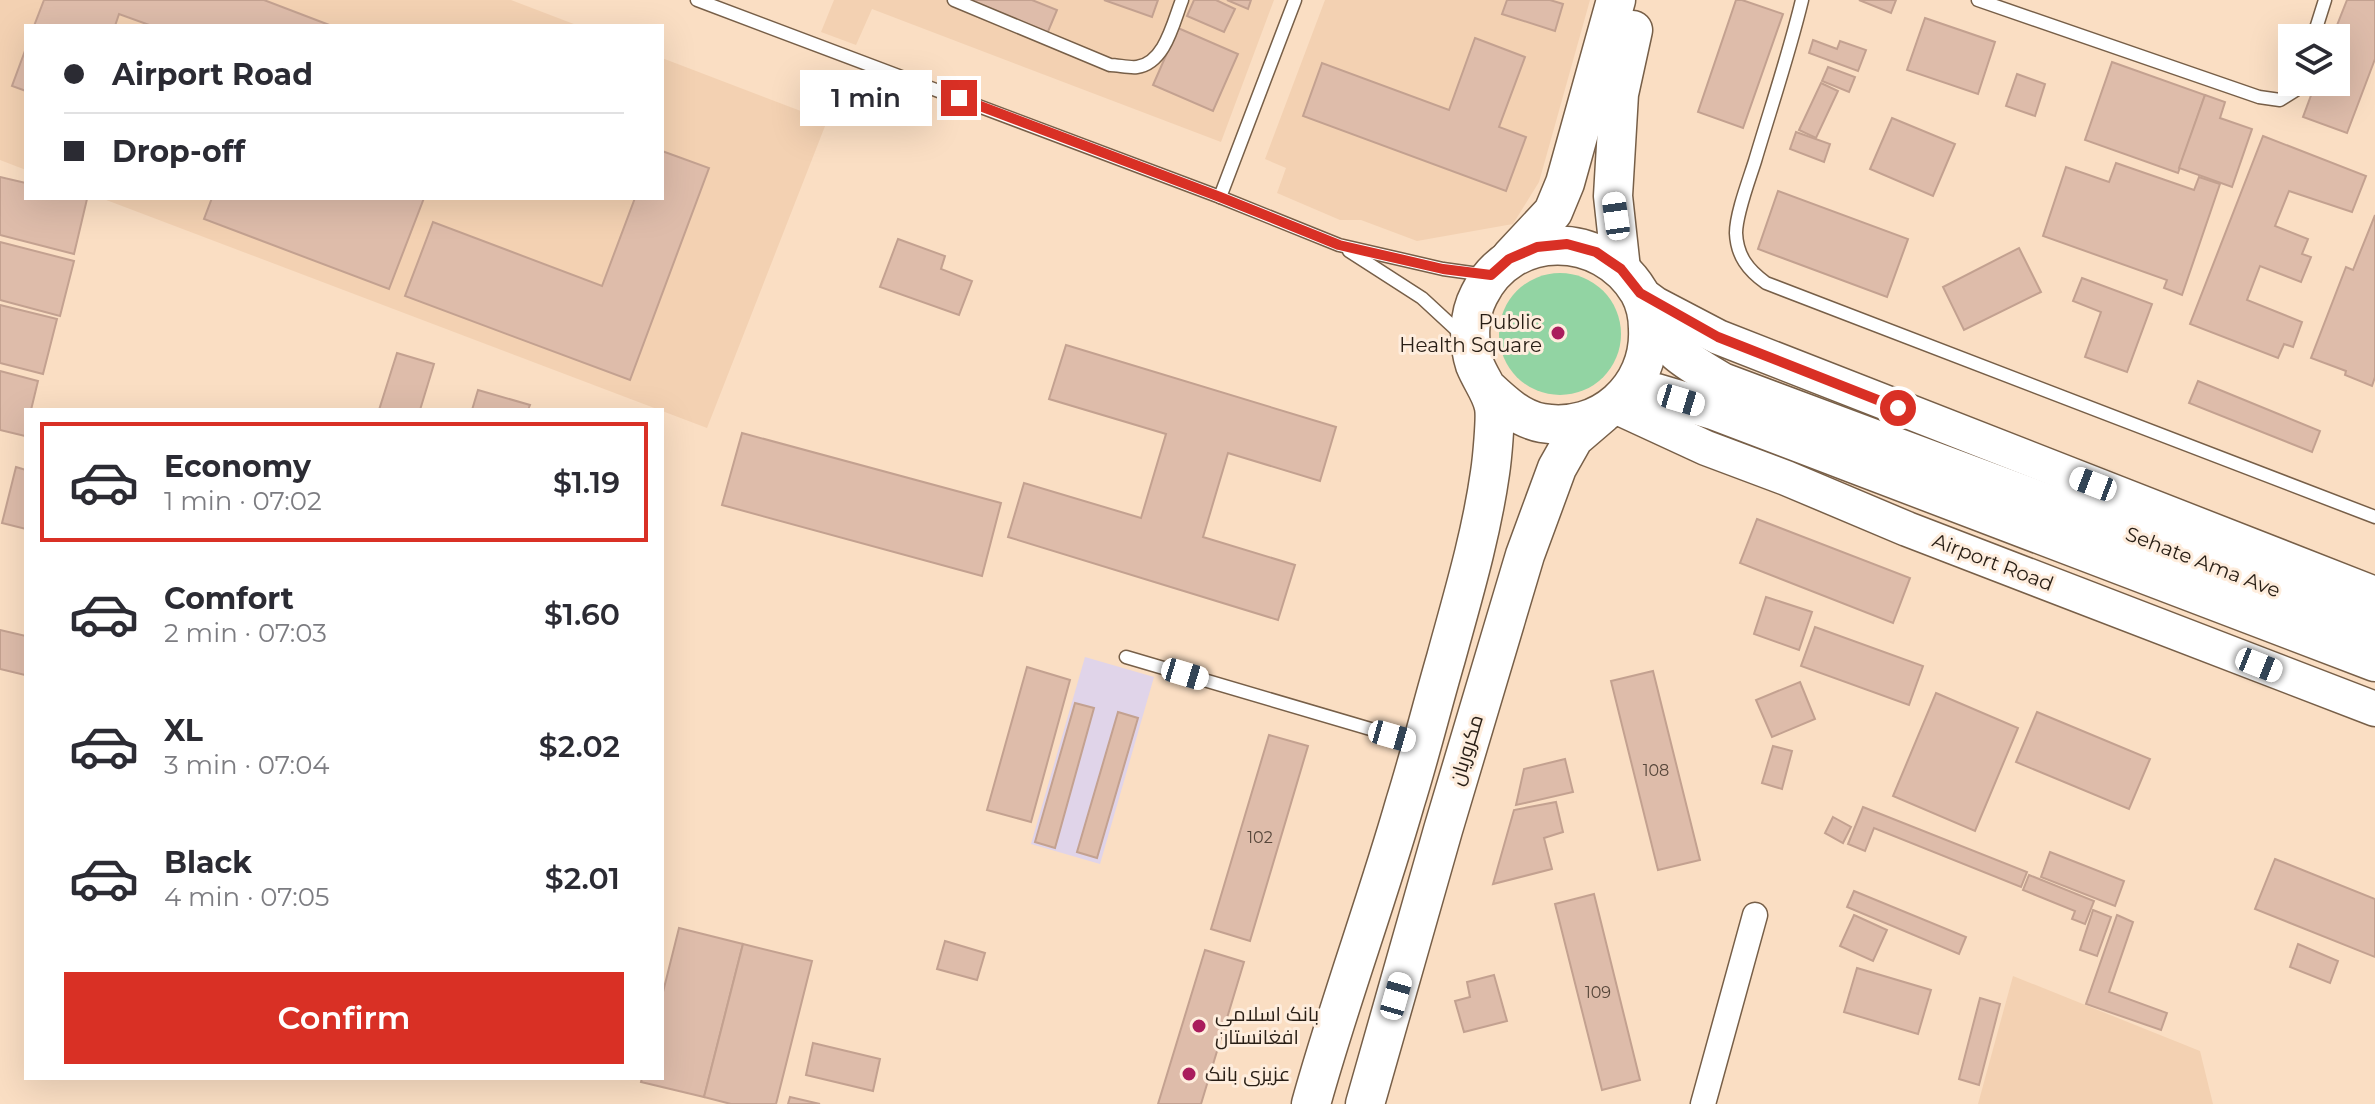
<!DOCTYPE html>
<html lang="en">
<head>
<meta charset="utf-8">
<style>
	:root { --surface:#fff; --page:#f2f2f3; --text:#2b2b33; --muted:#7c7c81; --line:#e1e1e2; --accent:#d93025 }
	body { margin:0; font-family:Montserrat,Cairo,sans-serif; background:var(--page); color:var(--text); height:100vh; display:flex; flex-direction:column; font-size:30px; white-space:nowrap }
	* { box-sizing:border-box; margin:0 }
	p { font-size:26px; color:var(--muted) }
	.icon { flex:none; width:44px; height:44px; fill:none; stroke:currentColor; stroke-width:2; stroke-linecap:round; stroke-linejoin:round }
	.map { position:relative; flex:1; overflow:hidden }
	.side { position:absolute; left:24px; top:408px; width:640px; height:672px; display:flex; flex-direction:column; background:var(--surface); border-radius:0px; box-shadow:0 8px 32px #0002 }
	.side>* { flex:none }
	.top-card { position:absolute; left:24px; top:24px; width:640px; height:176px; border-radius:0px; box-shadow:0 8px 32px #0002; display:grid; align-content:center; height:176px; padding:0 40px; background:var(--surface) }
	.tools { position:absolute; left:2278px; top:24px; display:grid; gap:16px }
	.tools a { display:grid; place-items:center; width:72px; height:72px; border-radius:0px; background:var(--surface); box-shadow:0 8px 32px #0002; font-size:40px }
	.end { position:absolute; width:36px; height:36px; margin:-18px; border:10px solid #d93025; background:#fff; box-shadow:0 0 0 4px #fff }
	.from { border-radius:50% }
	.bubble { position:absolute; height:56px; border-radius:0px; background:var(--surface); box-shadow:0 8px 32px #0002; font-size:26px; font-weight:600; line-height:56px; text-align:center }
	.car { position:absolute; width:24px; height:48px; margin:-24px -12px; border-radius:10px; box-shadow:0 0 6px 2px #0007; background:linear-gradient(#fff 24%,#345 0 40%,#fff 0 76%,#345 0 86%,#fff 0) }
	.top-card b { display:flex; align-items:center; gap:28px; height:76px; font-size:30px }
	.top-card b+b { border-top:2px solid var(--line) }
	.top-card i { width:20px; height:20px; background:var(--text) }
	ul { padding:14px 0 0; list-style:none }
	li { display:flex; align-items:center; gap:24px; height:120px; margin:0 16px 12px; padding:0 24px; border:4px solid transparent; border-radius:0px }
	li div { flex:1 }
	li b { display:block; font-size:30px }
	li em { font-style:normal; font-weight:600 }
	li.selected { border-color:var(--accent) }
	li>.icon { width:72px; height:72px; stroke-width:1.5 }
	.cta { display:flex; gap:16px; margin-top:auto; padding:16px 40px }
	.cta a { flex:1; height:92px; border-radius:0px; background:var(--accent); color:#fff; font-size:32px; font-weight:600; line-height:92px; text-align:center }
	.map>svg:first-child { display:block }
	.built { fill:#f3d1b2 }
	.industrial { fill:#e0d4e9 }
	.green { fill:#92d4a3 }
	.building { fill:#debcaa; stroke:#c3a190; stroke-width:2 }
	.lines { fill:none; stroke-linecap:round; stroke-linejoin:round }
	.service-casing { stroke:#775f48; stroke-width:15 }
	.minor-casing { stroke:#775f48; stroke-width:27 }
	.secondary-casing { stroke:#775f48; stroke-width:37 }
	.primary-casing { stroke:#775f48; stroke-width:41 }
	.service { stroke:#fff; stroke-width:12 }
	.minor { stroke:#fff; stroke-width:24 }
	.secondary { stroke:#fff; stroke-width:34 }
	.primary { stroke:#fff; stroke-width:38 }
	.route { stroke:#d93025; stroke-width:10 }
	.poi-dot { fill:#aa1d5d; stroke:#feeddd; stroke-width:3 }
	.labels { text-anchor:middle; stroke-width:6; stroke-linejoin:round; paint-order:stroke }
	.number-label { font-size:16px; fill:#56463a }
	.poi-label { font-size:20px; fill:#281e15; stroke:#feeddd; text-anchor:start }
	.street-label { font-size:20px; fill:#281e15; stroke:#feeddd }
</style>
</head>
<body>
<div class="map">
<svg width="2375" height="1104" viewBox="0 0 2375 1104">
	<rect width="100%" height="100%" fill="#fadec3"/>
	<g class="built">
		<polygon points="0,0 511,0 579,26 26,26 26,170 0,160"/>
		<polygon points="834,0 1274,0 1221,142 872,9 856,45 821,32"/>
		<polygon points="1325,0 1590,0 1539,182 1513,224 1417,241 1361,220 1340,220 1277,193 1286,168 1265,159"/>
		<polygon points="662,58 827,121 707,428 101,198 662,198"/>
		<polygon points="2013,976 2200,1051 2213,1104 1978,1104"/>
	</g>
	<polygon class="industrial" points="1085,657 1154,677 1100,864 1031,844"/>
	<circle class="green" cx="1560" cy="334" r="61"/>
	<g class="building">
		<polygon points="44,0 264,0 332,26 152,26 119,14 115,26 34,26"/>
		<polygon points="969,0 1032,0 1057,10 1047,34"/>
		<polygon points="1104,0 1158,0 1152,17"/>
		<polygon points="1194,0 1216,0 1235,9 1224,32 1187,16"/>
		<polygon points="1227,0 1251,0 1248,9"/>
		<polygon points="1507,0 1550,0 1563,4 1555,31 1502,14"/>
		<polygon points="1736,0 1742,0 1783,14 1743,128 1698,112"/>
		<polygon points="1859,0 1896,0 1891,13"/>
		<polygon points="2347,0 2375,0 2375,59 2347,133 2303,117 2316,82 2336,82 2336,38 2332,38"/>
		<polygon points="1925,18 1995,42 1978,94 1907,70"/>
		<polygon points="1178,28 1238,54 1213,111 1153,85"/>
		<polygon points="1475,38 1525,57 1499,127 1526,137 1506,191 1303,116 1322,63 1449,110"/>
		<polygon points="1813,40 1837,49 1840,41 1866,50 1858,71 1809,53"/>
		<polygon points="26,48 26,91 12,86"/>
		<polygon points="2112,62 2205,95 2178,173 2085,140"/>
		<polygon points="1828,67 1855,77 1849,92 1822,81"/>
		<polygon points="2017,74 2045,84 2035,116 2006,106"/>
		<polygon points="1821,83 1838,91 1816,138 1799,130"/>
		<polygon points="2205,95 2225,102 2220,118 2252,129 2232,187 2179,168"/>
		<polygon points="1892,118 1955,144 1933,196 1870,169"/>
		<polygon points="1796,132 1830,144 1824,162 1790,149"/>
		<polygon points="2263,136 2366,176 2352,212 2289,191 2275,226 2308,239 2302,254 2311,257 2301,282 2260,266 2247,300 2302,322 2293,347 2284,344 2278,358 2190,324"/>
		<polygon points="662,151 709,168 630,380 405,296 433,222 602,286 635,198 662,198"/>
		<polygon points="2116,163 2194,190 2199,177 2220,184 2182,295 2164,288 2167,280 2043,236 2066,167 2109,182"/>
		<polygon points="0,177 26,183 26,198 87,199 74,254 0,235"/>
		<polygon points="1778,191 1908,239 1887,297 1758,249"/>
		<polygon points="212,198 424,198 389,289 204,219"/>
		<polygon points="2375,215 2375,377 2372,386 2345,375 2346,371 2311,358 2346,267 2353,270"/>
		<polygon points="898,239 945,256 941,269 972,281 959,315 880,287"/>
		<polygon points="0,242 74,261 60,316 0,300"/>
		<polygon points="2019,248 2041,292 1964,330 1943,287"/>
		<polygon points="2082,278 2152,304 2127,372 2085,357 2101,312 2073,301"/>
		<polygon points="0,305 57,319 43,374 0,363"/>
		<polygon points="1066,345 1336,427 1320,481 1228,453 1203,537 1295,565 1278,620 1008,537 1024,483 1141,518 1166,434 1049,399"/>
		<polygon points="397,353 434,364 420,410 379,410"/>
		<polygon points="0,371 38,381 31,410 26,410 25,436 0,430"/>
		<polygon points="2198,381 2320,431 2312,452 2189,403"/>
		<polygon points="478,390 530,405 528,410 472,410"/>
		<polygon points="742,433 1001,503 982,576 722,505"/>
		<polygon points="16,467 26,470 26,529 2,523"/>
		<polygon points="1757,519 1910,578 1893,623 1740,563"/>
		<polygon points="1766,597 1812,612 1799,650 1754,634"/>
		<polygon points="1815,627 1923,666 1909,705 1801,666"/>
		<polygon points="0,630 26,636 25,675 0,669"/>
		<polygon points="1027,667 1070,680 1031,822 987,810"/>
		<polygon points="1653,671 1700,860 1658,870 1611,681"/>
		<polygon points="1800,682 1815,719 1772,737 1756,700"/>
		<polygon points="1936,693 2018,728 1975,831 1893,796"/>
		<polygon points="1075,703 1094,708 1055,848 1035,842"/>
		<polygon points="1118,712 1138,718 1097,858 1077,852"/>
		<polygon points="2037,712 2150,759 2129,809 2016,762"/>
		<polygon points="1269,735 1308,746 1250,941 1211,929"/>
		<polygon points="1773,746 1792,751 1782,789 1762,783"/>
		<polygon points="1565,759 1573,792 1516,805 1524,769"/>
		<polygon points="1556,802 1563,832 1544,838 1552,869 1493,884 1514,810"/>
		<polygon points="1863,807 2027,872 2021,887 1874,828 1865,851 1848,844"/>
		<polygon points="1833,817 1851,827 1843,843 1825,833"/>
		<polygon points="2050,852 2124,881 2115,906 2041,877"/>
		<polygon points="2275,859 2375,899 2375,957 2255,909"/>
		<polygon points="2029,875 2094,901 2085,924 2072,919 2075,911 2023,890"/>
		<polygon points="1854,891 1966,937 1959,954 1847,907"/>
		<polygon points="1594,894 1640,1080 1602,1090 1555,904"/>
		<polygon points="2093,910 2111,917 2097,956 2080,950"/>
		<polygon points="1854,915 1887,930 1873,961 1840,946"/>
		<polygon points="2117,915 2133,922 2109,992 2167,1013 2161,1030 2086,1004"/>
		<polygon points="679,928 743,944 704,1097 641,1082 642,1078 662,1078 662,996"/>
		<polygon points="945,941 985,953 977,980 937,969"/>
		<polygon points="743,944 812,961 776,1104 731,1104 704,1097"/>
		<polygon points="2298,944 2338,961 2330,983 2290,967"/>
		<polygon points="1205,950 1244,962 1201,1104 1158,1104"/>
		<polygon points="1857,968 1931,990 1918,1034 1844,1012"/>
		<polygon points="1494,975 1507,1021 1464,1032 1455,1001 1470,997 1467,982"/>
		<polygon points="1980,998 2000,1004 1979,1085 1959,1079"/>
		<polygon points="813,1043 880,1059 873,1091 806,1075"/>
		<polygon points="790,1097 820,1104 788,1104"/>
	</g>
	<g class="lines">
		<defs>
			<g id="service">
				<polyline points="697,0 1220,197 1339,245 1443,269 1486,275"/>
				<path d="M 954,0 L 1110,65 C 1118,65 1129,68 1137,67 C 1165,63 1173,23 1182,0"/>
				<path d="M 1802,0 C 1789,54 1771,107 1755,161 C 1749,180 1736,214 1736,233 C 1737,256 1748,270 1766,283 L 2375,517"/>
				<polyline points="1978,0 2259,97 2280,100 2296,90 2298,82"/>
				<polyline points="2313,38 2325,0"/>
				<polyline points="1220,197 1295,0"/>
				<polyline points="1349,251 1422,298 1462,335"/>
				<polyline points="1126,657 1418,743"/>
			</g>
			<polyline id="minor" points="1703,1104 1755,915"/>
			<g id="secondary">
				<polyline points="1640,293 1655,304 1718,337 2375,594"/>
				<polyline points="1615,406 1706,448 1786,478 1907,529 2375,709"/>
			</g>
			<g id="primary">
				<polyline points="1511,257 1553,212 1565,183 1616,0"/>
				<polyline points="1621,269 1613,196 1619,94 1633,30"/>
				<path d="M 1648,316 C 1669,352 1687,361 1722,382 L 2375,626"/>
				<polyline points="1627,395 1656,393 1713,410 2375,662"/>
				<path d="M 1311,1104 C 1339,1003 1376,904 1405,803 C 1420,755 1432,706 1446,658 C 1463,596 1481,536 1490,473 C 1492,460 1496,418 1494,407 C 1491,392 1481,380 1475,365 C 1468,343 1468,316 1479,295 C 1511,229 1602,230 1639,292 C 1645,303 1648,317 1648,329 C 1651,388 1600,433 1542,423 C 1520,419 1503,403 1487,388"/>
				<polyline points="1365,1104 1443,830 1525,555 1557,468 1574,438 1602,414"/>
			</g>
		</defs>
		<use href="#service" class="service-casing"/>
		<use href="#minor" class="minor-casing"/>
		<use href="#secondary" class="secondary-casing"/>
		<use href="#primary" class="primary-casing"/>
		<use href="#service" class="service"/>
		<use href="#minor" class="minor"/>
		<use href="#secondary" class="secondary"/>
		<use href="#primary" class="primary"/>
	</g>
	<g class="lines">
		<polyline class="route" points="959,98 1220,197 1339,245 1443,269 1491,275 1509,259 1537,247 1567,244 1596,252 1621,269 1640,293 1718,337 1898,408"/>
	</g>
	<g class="poi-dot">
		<circle cx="1558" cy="333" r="8"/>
		<circle cx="1199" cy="1026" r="8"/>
		<circle cx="1189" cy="1074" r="8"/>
	</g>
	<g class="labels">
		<g class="number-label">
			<text x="1656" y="776">108</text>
			<text x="1260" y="843">102</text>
			<text x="1598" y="998">109</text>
		</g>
		<g class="poi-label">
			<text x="1542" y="329" text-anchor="end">Public<tspan x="1542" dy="23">Health Square</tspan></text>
			<text x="1215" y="1021">بانک اسلامی<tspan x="1215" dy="23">افغانستان</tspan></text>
			<text x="1205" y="1081">عزیزی بانک</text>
		</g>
		<g class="street-label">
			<text transform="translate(1993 562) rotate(21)" y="7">Airport Road</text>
			<text transform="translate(2203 562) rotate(21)" y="7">Sehate Ama Ave</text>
			<text transform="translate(1466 750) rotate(-73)" y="7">مکروریان</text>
		</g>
	</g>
</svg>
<div class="tools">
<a><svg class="icon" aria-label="layers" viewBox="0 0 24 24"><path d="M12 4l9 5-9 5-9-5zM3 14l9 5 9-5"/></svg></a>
</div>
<i class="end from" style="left:1898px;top:408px"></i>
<i class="end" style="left:959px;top:98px"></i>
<div class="bubble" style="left:800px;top:70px;width:132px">1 min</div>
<i class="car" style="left:1616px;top:216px;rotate:352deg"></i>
<i class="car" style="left:1681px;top:400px;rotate:107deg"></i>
<i class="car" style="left:2093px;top:484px;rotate:291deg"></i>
<i class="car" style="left:2259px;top:665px;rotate:112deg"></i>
<i class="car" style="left:1185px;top:674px;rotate:107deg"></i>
<i class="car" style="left:1392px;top:736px;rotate:106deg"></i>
<i class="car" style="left:1396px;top:996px;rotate:16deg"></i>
<div class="top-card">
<b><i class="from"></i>Airport Road</b>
<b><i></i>Drop-off</b>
</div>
<section class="side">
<ul>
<li class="selected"><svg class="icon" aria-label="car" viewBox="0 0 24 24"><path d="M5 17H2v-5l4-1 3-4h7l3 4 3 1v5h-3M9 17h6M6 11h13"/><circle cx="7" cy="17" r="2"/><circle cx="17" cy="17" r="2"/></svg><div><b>Economy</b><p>1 min · 07:02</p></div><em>$1.19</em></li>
<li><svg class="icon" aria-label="car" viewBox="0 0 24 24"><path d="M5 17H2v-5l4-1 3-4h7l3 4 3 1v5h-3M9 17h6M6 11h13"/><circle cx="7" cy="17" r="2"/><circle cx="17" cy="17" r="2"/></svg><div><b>Comfort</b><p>2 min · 07:03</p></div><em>$1.60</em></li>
<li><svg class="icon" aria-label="car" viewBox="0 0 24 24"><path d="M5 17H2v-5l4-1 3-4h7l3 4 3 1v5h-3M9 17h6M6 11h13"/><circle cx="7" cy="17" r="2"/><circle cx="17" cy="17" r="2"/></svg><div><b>XL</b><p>3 min · 07:04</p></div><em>$2.02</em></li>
<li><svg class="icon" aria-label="car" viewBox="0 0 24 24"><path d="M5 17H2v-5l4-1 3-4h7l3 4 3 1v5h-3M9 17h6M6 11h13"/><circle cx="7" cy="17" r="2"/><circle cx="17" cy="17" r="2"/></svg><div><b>Black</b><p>4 min · 07:05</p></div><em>$2.01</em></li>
</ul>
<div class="cta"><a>Confirm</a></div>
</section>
</div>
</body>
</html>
